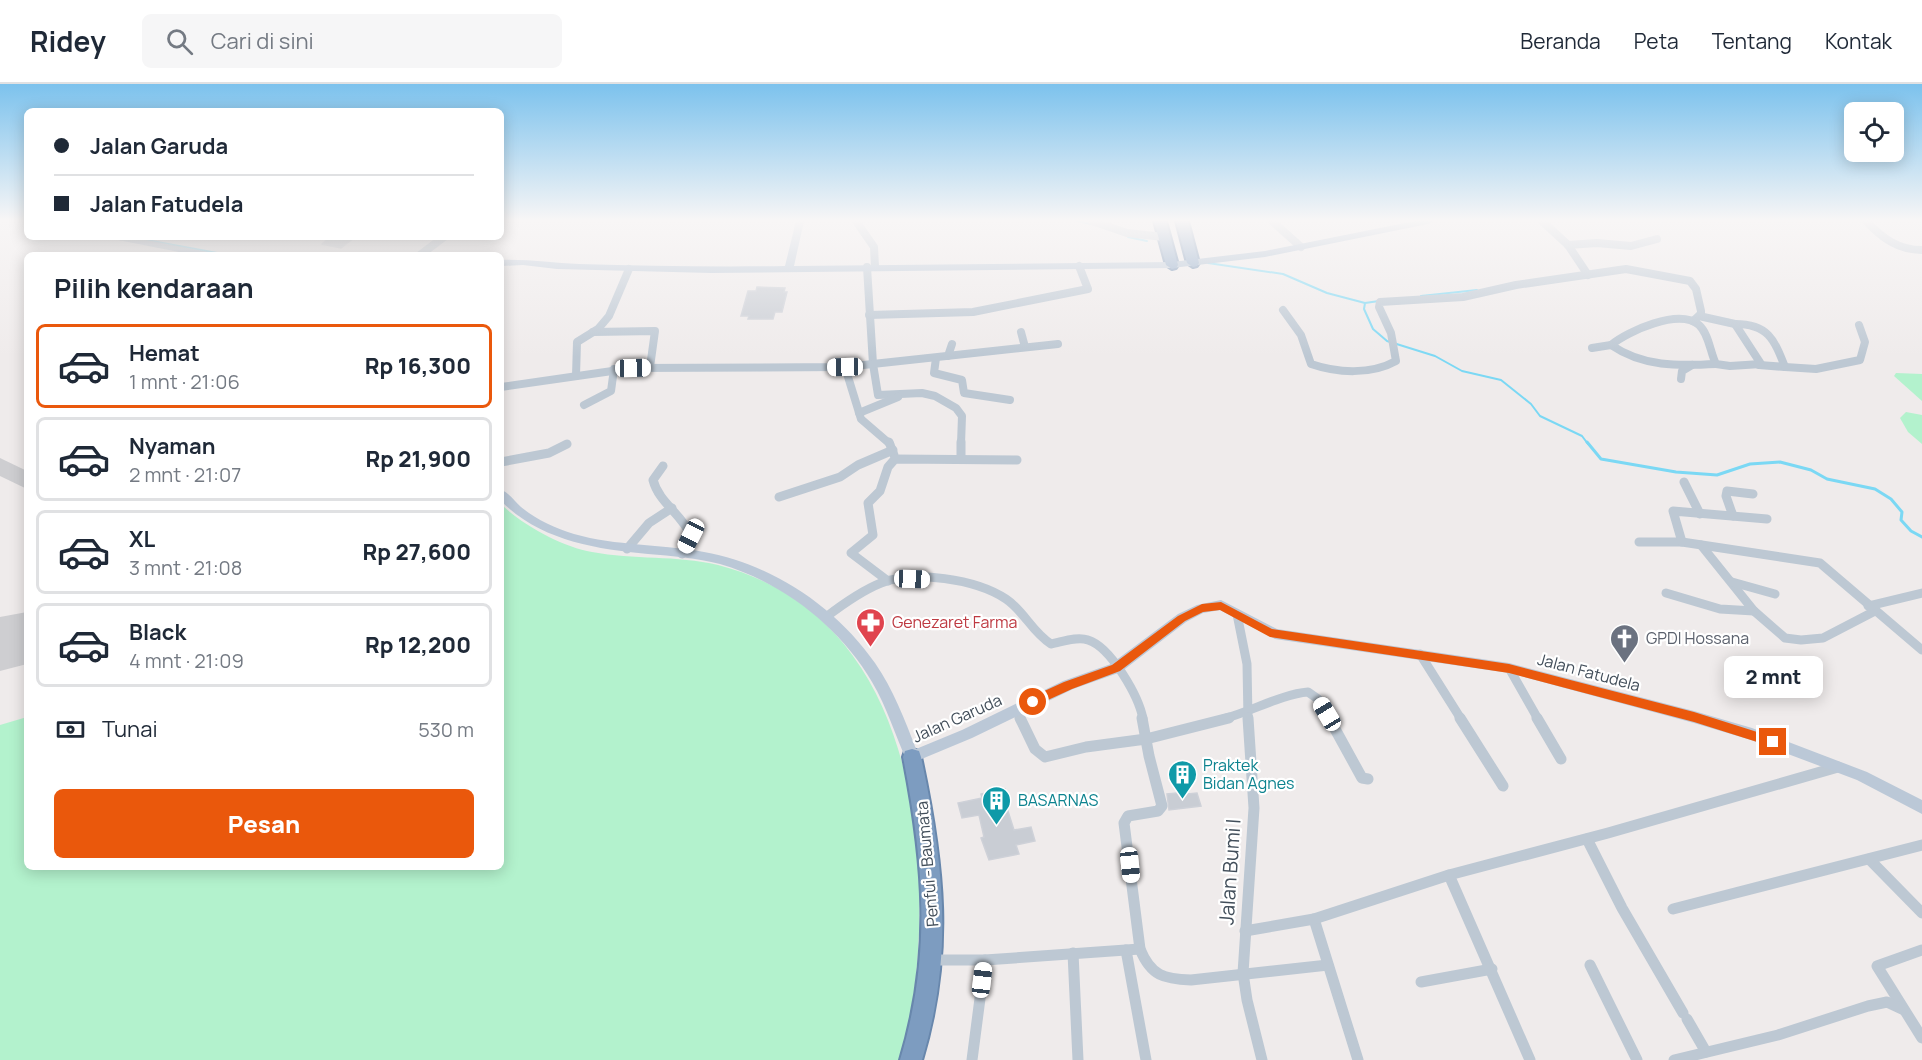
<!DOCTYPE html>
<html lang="id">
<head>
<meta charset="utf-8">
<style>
	:root { --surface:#fff; --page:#f6f6f7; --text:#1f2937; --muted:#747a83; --line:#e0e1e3; --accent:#ea580c }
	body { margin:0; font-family:Manrope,sans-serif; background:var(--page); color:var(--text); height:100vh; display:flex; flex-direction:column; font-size:22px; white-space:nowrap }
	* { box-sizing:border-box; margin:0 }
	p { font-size:20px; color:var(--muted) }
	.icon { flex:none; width:33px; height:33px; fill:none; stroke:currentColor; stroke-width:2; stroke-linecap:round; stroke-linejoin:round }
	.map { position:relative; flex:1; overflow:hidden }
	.sheet { position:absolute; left:24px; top:168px; width:480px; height:618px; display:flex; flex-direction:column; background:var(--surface); border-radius:9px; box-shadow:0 3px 15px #0003 }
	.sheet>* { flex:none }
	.hud { position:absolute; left:24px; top:24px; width:480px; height:132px; border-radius:9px; box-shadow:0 3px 15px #0003; display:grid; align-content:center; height:132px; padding:0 30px; background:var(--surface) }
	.fabs { position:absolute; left:1844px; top:18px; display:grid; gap:12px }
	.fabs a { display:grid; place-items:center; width:60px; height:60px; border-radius:9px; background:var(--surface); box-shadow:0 3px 15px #0003; font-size:30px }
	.end { position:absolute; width:27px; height:27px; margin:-14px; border:8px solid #ea580c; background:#fff; box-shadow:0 0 0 3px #fff }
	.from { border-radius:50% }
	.bubble { position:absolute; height:42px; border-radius:9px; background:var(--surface); box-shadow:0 3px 15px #0003; font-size:20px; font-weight:800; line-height:42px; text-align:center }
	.car { position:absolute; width:18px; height:36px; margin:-18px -9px; border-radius:8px; box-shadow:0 0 4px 2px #0007; background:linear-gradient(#fff 24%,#345 0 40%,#fff 0 76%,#345 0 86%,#fff 0) }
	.hud b { display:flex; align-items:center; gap:21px; height:57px; font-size:22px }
	.hud b+b { border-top:2px solid var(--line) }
	.hud i { width:15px; height:15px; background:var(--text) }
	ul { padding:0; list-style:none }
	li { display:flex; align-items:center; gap:18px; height:84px; margin:0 12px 9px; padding:0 18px; border:3px solid var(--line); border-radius:9px }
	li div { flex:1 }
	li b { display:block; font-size:22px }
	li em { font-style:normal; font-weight:800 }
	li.active { border-color:var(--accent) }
	li>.icon { width:54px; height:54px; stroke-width:1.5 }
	h2 { padding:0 30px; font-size:27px; line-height:72px }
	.pay { display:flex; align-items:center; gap:15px; height:66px; padding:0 30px; font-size:22px }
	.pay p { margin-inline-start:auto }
	.primary-button { display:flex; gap:12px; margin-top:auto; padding:12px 30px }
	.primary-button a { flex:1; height:69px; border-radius:9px; background:var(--accent); color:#fff; font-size:24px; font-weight:800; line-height:69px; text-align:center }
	header { display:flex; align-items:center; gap:36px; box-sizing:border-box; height:84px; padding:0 30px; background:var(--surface); border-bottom:2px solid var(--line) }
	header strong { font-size:28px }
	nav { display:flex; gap:33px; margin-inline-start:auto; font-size:21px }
	.search { width:420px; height:54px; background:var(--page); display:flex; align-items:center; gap:15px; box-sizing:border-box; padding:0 21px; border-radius:9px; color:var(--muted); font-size:22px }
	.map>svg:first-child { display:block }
	.green { fill:#b3f2cd }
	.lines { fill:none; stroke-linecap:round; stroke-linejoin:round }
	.stream-far1 { stroke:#7bd8f4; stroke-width:2 }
	.stream { stroke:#7bd8f4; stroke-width:3 }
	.taxiway { fill:#ceced1; fill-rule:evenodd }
	.runway { fill:#ceced1; fill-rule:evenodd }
	.building { fill:#c9cdd4; stroke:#ced1d8; stroke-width:1.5 }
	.highway-casing { stroke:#6887ac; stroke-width:4 }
	.street-far2 { stroke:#bdc8d3; stroke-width:8 }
	.street-far1 { stroke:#bdc8d3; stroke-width:9 }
	.street { stroke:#bdc8d3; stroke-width:11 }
	.secondary { fill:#bbc8d7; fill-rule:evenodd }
	.primary { fill:#a7bace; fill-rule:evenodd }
	.highway { fill:#7d9cc0; fill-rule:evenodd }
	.route { fill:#ea580c }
	.labels { text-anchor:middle; stroke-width:4.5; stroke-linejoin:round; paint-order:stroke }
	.health-label { font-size:16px; fill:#be3a42; stroke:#fff; text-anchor:start }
	.worship-label { font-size:16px; fill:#5b616d; stroke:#fff; text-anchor:start }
	.street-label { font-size:16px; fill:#424e5a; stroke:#fff }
	.culture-label { font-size:16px; fill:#0d838f; stroke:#fff; text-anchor:start }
	.near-street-label { font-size:20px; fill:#424e5a; stroke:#fff }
</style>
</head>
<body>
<header>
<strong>Ridey</strong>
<div class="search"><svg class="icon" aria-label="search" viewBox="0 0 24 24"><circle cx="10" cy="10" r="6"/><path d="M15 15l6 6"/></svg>Cari di sini</div>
<nav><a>Beranda</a><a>Peta</a><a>Tentang</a><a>Kontak</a></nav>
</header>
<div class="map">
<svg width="1922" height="976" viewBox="0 0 1922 976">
	<rect width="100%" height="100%" fill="#efebeb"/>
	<g class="green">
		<polygon points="1896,289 1922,290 1922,317 1894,292"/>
		<polygon points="1906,328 1922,331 1922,360 1908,348 1900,334"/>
		<path d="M 501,420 C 522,441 563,463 592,468 C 634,476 676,471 718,481 C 929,535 940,803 903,976 L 0,976 L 0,641 L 27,633 L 27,783 L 501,783 Z"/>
	</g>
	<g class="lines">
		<g class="stream-far1">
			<polyline points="1077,137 1091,140"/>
			<polyline points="1128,153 1147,157"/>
			<polyline points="141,155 228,171"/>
			<polyline points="1208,179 1283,190 1327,209 1365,219"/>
			<polyline points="1421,212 1477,206"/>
			<polyline points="1379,217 1365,219 1364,225 1373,245 1387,257 1435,272 1462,287 1501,296 1531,320 1540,332 1582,352 1588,360"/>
		</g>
		<polyline class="stream" points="1587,358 1601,375 1676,388 1717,391 1750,380 1780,378 1811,386 1827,395 1875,405 1891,415 1902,428 1901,436 1911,447 1922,453"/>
		<polygon class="taxiway" points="0,374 27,387 27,405 0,392"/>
		<polygon class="runway" points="27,528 27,580 0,587 0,533"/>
	</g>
	<g class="building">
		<polygon points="330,153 355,153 341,164 322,160"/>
		<polygon points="757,203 785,204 784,208 787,208 782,228 775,228 773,235 748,235 749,232 741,232 748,207 756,207"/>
		<polygon points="1005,705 1009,720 1006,721 1014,746 1031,743 1035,757 1016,761 1019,770 989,776 981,754 984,753 979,731 962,734 958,719 982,714 981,710"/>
		<polygon points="1187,708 1187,710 1197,709 1201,722 1169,726 1167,710"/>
	</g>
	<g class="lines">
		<defs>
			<g id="highway">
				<polygon points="1154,137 1166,137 1178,181 1176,184 1172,185 1166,181"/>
				<polygon points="1176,137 1188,137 1199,179 1197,182 1193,183 1187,179"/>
				<path d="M 912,665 L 919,667 L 921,673 C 944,780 954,870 922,976 L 900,976 C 932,870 924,780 903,673 L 905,667 Z"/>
			</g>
		</defs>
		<use href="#highway" class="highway-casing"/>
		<g class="street-far2">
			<polyline points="856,137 874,163 875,183"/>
			<polyline points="1092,137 1127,149 1164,153"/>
			<polyline points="1272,137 1301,163"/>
			<polyline points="1542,137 1568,161 1588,191"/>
			<path d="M 1866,137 C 1882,154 1898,166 1922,166"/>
			<polyline points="1568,161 1597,159 1631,162 1657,155"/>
			<polyline points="420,171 444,153"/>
			<polyline points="867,183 873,280 878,311 922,309 935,312 956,324 962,332 961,360"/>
			<path d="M 1283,226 L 1301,251 L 1311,280 C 1337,289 1371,291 1396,277 L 1391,249 L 1379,223 L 1380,218 L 1463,213 L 1516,201 L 1626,185 L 1690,197 L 1696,205 L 1701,227 L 1701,230 L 1693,237"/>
			<polyline points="869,231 973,228 1088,205 1079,182"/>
			<path d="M 1735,240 C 1768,240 1774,255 1785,283 L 1759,281"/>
			<polyline points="593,248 655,247 650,283"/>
			<polyline points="1021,248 1025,263"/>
			<path d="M 1611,261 C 1628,247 1679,224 1699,241 C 1709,250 1710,268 1716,280 L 1730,282 L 1761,280 L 1735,240 L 1699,232"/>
			<path d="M 1592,264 L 1611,261 C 1643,283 1678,282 1716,280"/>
			<polyline points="948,272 952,260"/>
			<polyline points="936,274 934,289 962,296 964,309 1010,316"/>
			<polyline points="845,283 861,335 890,360"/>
			<polyline points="1785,283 1816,285 1860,276 1865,258 1859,241"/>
			<polyline points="576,292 577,258 598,245 609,232 629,185"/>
			<polyline points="1681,295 1682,287 1692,281"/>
			<polyline points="501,303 633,284 845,283 1058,260"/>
			<polyline points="584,321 611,307 614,285"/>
			<polyline points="859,329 898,313"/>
		</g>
		<g class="street-far1">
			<polyline points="889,358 894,371"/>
			<polyline points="961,375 961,358"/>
			<polyline points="501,378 549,369 567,360"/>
			<path d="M 663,382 L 653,396 C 659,419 682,430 691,452 L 682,470"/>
			<polyline points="1684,398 1700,430"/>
			<polyline points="779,413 840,393 858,381 893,366"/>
			<polyline points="1733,432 1726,412 1727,407 1753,410"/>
			<polyline points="1639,458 1682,458 1820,479 1922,566"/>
			<polyline points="1682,458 1673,427 1767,435"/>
			<polyline points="1701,461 1754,527 1785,554 1801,556 1823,554 1875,527"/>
			<polyline points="627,465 649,439 672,424"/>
			<polyline points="888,497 851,469 873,451 868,419 880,407 888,383 895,375 1017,376"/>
			<polyline points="1732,498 1775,510"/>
			<polyline points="1666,509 1720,525 1754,527"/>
			<polyline points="1868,522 1922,509"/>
			<polyline points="1237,530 1247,580 1248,635"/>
			<path d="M 826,533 C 843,520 861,507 881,499 C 914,486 976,495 1006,515 C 1024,527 1032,548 1051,560 C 1062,558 1077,552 1088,556 C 1111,563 1139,613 1143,635"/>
			<polyline points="1420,570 1461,635"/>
			<polyline points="1509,584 1538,635"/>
			<polyline points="1016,626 1021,635"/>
			<path d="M 1223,635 C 1250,628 1282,610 1308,608 L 1318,615 L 1329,635"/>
		</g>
		<g class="street">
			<polyline points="1020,634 1035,665 1045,673 1086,663 1146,655 1229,634"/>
			<path d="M 1142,634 L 1149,672 L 1162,722 L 1158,727 L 1128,732 L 1124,739 L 1140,865 C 1151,892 1164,895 1191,896 L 1328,881"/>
			<polyline points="1248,634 1254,724 1243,889 1247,916 1262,976"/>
			<polyline points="1329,634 1362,694 1368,695"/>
			<polyline points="1460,634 1503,702"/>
			<polyline points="1537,634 1561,675"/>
			<polyline points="1587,755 1622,824 1683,929"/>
			<polyline points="1869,775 1922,829"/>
			<polyline points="1449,791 1530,976"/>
			<polyline points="1673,825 1922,761"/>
			<polyline points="1314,835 1358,976"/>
			<polyline points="1245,847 1314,835 1449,791 1608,749 1838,683"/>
			<polyline points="1126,866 1146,976"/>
			<polyline points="1922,866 1877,882 1922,954"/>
			<polyline points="1073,869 1078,976"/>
			<polyline points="932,876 985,876 1140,865"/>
			<polyline points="1590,881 1637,976"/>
			<polyline points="1421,898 1492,885"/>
			<polyline points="1687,935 1706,968"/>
			<polyline points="972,976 985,876"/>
			<polyline points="1674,976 1778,951 1868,922 1887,918 1902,925"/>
		</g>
		<g class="secondary">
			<path d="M 796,137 L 804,137 L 794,182 L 1172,178 L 1177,181 L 1172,184 L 711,189 L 557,185 L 523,181 L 501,182 L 501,176 C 527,175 553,179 579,180 C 648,182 716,183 785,182 Z"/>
			<polygon points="114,153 131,153 208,168 213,171 194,171 118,156"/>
			<path d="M 501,406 C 510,409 515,418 521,423 C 537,436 555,444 574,450 C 616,462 661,460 704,468 C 772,480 836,523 875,579 C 893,605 905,636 916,665 L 962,646 L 1063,597 L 1111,580 L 1178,530 L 1197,521 L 1221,516 L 1277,545 L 1509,579 L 1694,627 L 1752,644 L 1867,688 L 1922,716 L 1922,730 L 1857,696 L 1751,656 L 1694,639 L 1509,589 L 1275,555 L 1220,526 L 1203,529 L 1186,538 L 1121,588 L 1073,605 L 972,654 L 912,679 L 907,677 C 895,651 887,623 872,598 C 840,543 782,498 720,480 C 697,474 672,472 648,470 C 594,465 540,456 501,417 Z"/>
		</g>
		<polygon class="primary" points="1415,137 1433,137 1428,140 1265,173 1172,184 1167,181 1172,178 1265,167"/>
		<use href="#highway" class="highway"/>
	</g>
	<linearGradient id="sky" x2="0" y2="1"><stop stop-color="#7cc2ed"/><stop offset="0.5" stop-color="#f8f6f6"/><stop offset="1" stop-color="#f8f6f6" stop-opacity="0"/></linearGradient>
	<rect width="1922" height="273" fill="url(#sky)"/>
	<polygon class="route" points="1221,518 1272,545 1509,580 1694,628 1773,653 1779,658 1773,663 1694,638 1509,589 1270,553 1220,526 1203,528 1185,537 1120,587 1072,605 1037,621 1029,621 1029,614 1064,598 1112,581 1178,532 1202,520"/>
	<defs>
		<symbol id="pharmacy-pin" viewBox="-11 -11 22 30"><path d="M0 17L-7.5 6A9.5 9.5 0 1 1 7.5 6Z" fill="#e0444e" stroke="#fff"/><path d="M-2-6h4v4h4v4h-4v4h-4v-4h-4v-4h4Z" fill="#fff"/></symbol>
		<symbol id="church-pin" viewBox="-11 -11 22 30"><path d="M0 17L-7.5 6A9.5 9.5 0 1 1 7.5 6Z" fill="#6b7280" stroke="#fff"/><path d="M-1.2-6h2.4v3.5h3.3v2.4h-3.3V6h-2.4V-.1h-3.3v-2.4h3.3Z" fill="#fff"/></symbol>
		<symbol id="building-pin" viewBox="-11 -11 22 30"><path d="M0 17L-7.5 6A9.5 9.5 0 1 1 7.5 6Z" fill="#0f9aa8" stroke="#fff"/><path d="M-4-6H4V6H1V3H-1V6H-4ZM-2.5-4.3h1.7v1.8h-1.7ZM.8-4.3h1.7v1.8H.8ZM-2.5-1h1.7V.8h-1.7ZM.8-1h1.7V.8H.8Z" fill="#fff"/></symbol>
	</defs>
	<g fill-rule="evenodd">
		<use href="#pharmacy-pin" x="854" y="522" width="33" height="45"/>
		<use href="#church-pin" x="1608" y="538" width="33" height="45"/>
		<use href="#building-pin" x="1166" y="674" width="33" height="45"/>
		<use href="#building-pin" x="980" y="700" width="33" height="45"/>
	</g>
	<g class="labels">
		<g class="health-label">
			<text x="892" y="544">Genezaret Farma</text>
		</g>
		<g class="worship-label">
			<text x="1646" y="560">GPDI Hossana</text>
		</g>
		<g class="street-label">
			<text transform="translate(1589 588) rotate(15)" y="6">Jalan Fatudela</text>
			<text transform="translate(957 634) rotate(-24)" y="6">Jalan Garuda</text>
			<text transform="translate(927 780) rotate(-95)" y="6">Penfui - Baumata</text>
		</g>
		<g class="culture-label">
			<text x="1203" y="687">Praktek<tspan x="1203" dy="18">Bidan Agnes</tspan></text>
			<text x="1018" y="722">BASARNAS</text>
		</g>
		<g class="near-street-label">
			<text transform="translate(1230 788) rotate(-86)" y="7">Jalan Bumi I</text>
		</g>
	</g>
</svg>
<div class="fabs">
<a><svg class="icon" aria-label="locate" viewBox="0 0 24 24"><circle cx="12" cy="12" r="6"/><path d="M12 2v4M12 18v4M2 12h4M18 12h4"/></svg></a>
</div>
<i class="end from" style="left:1033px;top:618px"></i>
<i class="end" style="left:1773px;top:658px"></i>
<div class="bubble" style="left:1724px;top:572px;width:99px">2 mnt</div>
<i class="car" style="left:845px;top:283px;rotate:269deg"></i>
<i class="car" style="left:633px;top:284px;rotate:89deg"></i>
<i class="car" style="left:691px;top:452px;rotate:207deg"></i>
<i class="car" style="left:912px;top:495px;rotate:92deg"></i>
<i class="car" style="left:1327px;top:630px;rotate:329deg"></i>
<i class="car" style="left:1130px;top:781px;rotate:174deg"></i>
<i class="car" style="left:982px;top:896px;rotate:7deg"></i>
<div class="hud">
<b><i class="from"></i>Jalan Garuda</b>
<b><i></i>Jalan Fatudela</b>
</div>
<section class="sheet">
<h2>Pilih kendaraan</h2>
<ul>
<li class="active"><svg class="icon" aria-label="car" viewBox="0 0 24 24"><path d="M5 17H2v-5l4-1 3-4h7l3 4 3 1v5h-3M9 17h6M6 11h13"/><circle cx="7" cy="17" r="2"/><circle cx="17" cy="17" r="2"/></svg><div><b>Hemat</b><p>1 mnt · 21:06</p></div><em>Rp 16,300</em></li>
<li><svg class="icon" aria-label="car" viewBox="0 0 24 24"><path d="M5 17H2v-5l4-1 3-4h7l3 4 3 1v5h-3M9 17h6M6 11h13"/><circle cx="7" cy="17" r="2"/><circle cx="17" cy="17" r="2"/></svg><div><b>Nyaman</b><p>2 mnt · 21:07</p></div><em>Rp 21,900</em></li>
<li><svg class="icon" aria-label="car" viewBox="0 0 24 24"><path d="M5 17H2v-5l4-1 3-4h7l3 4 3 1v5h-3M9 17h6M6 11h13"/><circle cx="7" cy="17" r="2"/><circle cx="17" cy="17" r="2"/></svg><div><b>XL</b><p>3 mnt · 21:08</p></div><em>Rp 27,600</em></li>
<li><svg class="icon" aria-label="car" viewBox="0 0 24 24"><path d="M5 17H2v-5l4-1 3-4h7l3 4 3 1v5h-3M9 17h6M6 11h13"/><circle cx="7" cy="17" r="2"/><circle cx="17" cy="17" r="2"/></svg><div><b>Black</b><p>4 mnt · 21:09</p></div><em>Rp 12,200</em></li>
</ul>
<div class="pay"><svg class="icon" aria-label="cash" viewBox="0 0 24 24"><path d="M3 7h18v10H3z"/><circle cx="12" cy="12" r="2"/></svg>Tunai<p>530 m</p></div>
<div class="primary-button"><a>Pesan</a></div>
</section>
</div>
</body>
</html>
